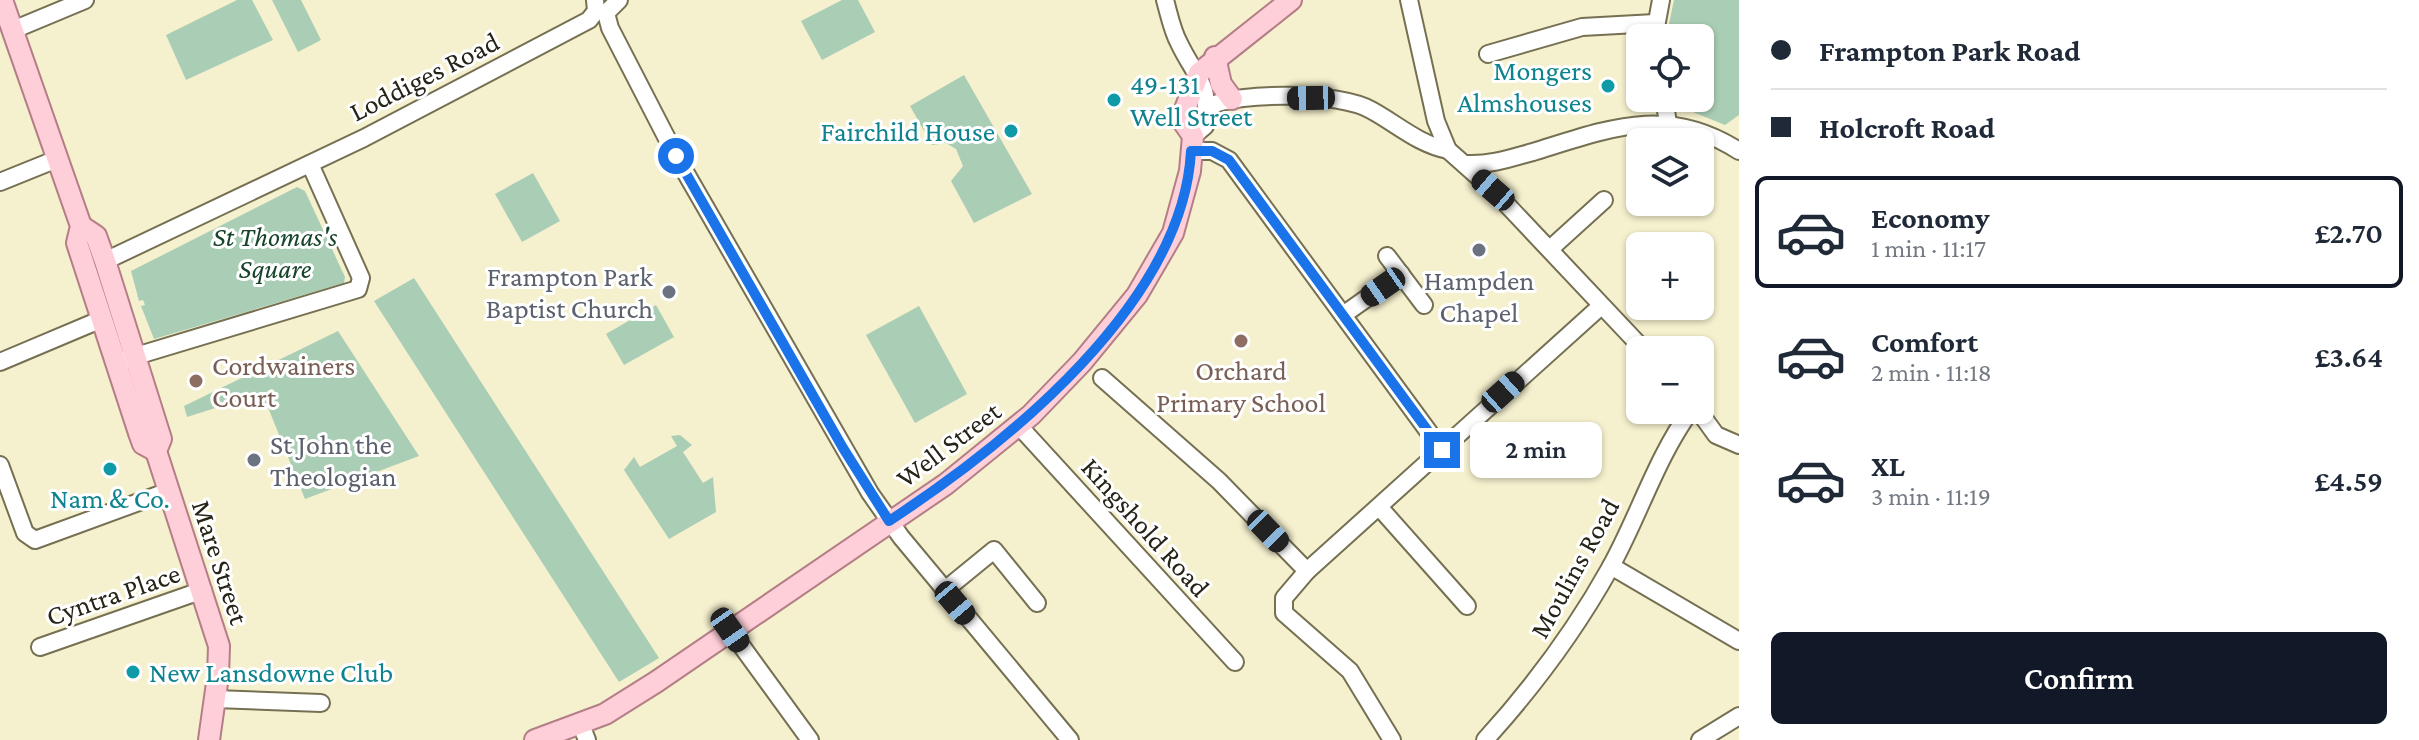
<!DOCTYPE html>
<html lang="en">
<head>
<meta charset="utf-8">
<style>
	:root { --surface:#fff; --page:#f2f2f3; --text:#1f2937; --muted:#747a83; --line:#e0e1e3; --accent:#111827 }
	body { margin:0; font-family:"Crimson Pro",serif; background:var(--page); color:var(--text); height:100vh; display:flex; flex-direction:column; font-size:30px; white-space:nowrap }
	* { box-sizing:border-box; margin:0 }
	p { font-size:26px; color:var(--muted) }
	.icon { flex:none; width:44px; height:44px; fill:none; stroke:currentColor; stroke-width:2; stroke-linecap:round; stroke-linejoin:round }
	.map { position:relative; flex:1; overflow:hidden }
	.side { display:flex; flex-direction:column; background:var(--surface); width:680px }
	.side>* { flex:none }
	.banner { display:grid; align-content:center; height:176px; padding:0 32px; background:var(--surface) }
	.buttons { position:absolute; left:1626px; top:24px; display:grid; gap:16px }
	.buttons a { display:grid; place-items:center; width:88px; height:88px; border-radius:12px; background:var(--surface); box-shadow:0 2px 6px #0004; font-size:40px }
	.end { position:absolute; width:36px; height:36px; margin:-18px; border:10px solid #1a73e8; background:#fff; box-shadow:0 0 0 4px #fff }
	.from { border-radius:50% }
	.bubble { position:absolute; height:56px; border-radius:12px; background:var(--surface); box-shadow:0 2px 6px #0004; font-size:26px; font-weight:600; line-height:56px; text-align:center }
	.car { position:absolute; width:24px; height:48px; margin:-24px -12px; border-radius:10px; box-shadow:0 0 6px 2px #0007; background:linear-gradient(#222 24%,#8ab4d8 0 40%,#222 0 76%,#8ab4d8 0 86%,#222 0) }
	.banner b { display:flex; align-items:center; gap:28px; height:76px; font-size:30px }
	.banner b+b { border-top:2px solid var(--line) }
	.banner i { width:20px; height:20px; background:var(--text) }
	ul { padding:0; list-style:none }
	li { display:flex; align-items:center; gap:24px; height:112px; margin:0 16px 12px; padding:0 16px; border:4px solid transparent; border-radius:12px }
	li div { flex:1 }
	li b { display:block; font-size:30px }
	li em { font-style:normal; font-weight:600 }
	li.current { border-color:var(--accent) }
	li>.icon { width:72px; height:72px; stroke-width:1.5 }
	.cta { display:flex; gap:16px; margin-top:auto; padding:16px 32px }
	.cta a { flex:1; height:92px; border-radius:12px; background:var(--accent); color:#fff; font-size:32px; font-weight:600; line-height:92px; text-align:center }
	main { display:flex; flex:1; min-height:0 }
	.map>svg:first-child { display:block }
	.green { fill:#aaceb5 }
	.lines { fill:none; stroke-linecap:round; stroke-linejoin:round }
	.minor-casing { stroke:#757052; stroke-width:20 }
	.major-casing { stroke:#b37e85; stroke-width:24 }
	.minor { stroke:#fff; stroke-width:16 }
	.major { stroke:#ffcfd9; stroke-width:20 }
	.route { stroke:#1a73e8; stroke-width:10 }
	.culture-dot { fill:#0f9aa8; stroke:#fff; stroke-width:3 }
	.worship-dot { fill:#6b7280; stroke:#fff; stroke-width:3 }
	.education-dot { fill:#8d6e63; stroke:#fff; stroke-width:3 }
	.labels { text-anchor:middle; stroke-width:6; stroke-linejoin:round; paint-order:stroke }
	.culture-label { font-size:28px; fill:#0d838f; stroke:#fff; text-anchor:end }
	.street-label { font-size:28px; fill:#262317; stroke:#fff }
	.park-label { font-size:28px; font-style:italic; fill:#164329; stroke:#fff }
	.worship-label { font-size:28px; fill:#5b616d; stroke:#fff; text-anchor:end }
	.education-label { font-size:28px; fill:#785e54; stroke:#fff; text-anchor:start }
</style>
</head>
<body>
<main>
<div class="map">
<svg width="1739" height="740" viewBox="0 0 1739 740">
	<rect width="100%" height="100%" fill="#f5f0ce"/>
	<g class="green">
		<polygon points="237,0 252,0 273,40 186,80 166,35"/>
		<polygon points="272,0 301,0 321,40 298,52"/>
		<polygon points="842,0 858,0 875,32 822,60 801,21"/>
		<polygon points="1674,0 1739,0 1739,115 1725,125 1683,108 1679,98 1700,98 1700,38 1666,38"/>
		<polygon points="964,75 1032,194 974,223 951,181 963,166 956,149 946,143 932,145 910,106"/>
		<polygon points="533,173 560,221 522,242 495,194"/>
		<polygon points="297,187 305,191 345,277 344,283 154,339 141,306 145,305 143,300 139,301 131,271"/>
		<polygon points="414,278 659,658 619,682 374,301"/>
		<polygon points="656,305 674,337 624,365 606,334"/>
		<polygon points="919,306 967,394 915,423 866,335"/>
		<polygon points="338,331 419,456 305,499 267,405 253,396 187,417 184,406"/>
		<polygon points="680,435 692,445 683,452 703,483 713,477 716,512 669,539 624,470 634,457 640,467 677,446 671,436"/>
	</g>
	<g class="lines">
		<defs>
			<g id="minor">
				<polyline points="619,0 606,13 610,28 676,156 870,493 901,537 1070,740"/>
				<path d="M 1165,0 C 1169,14 1172,30 1179,43 C 1195,77 1211,83 1205,126 L 1193,136"/>
				<polyline points="1409,0 1436,121 1448,150 1493,190 1644,350"/>
				<polyline points="13,30 85,0"/>
				<polyline points="1654,38 1661,0"/>
				<polyline points="1488,54 1582,27 1655,23"/>
				<polyline points="1664,98 1668,123"/>
				<path d="M 1207,107 C 1241,91 1339,92 1371,110 C 1397,124 1418,144 1448,150"/>
				<polyline points="1191,151 1212,151 1229,160 1442,450"/>
				<path d="M 1467,164 C 1491,165 1511,158 1533,152 C 1608,129 1667,104 1739,151"/>
				<polyline points="0,182 57,159"/>
				<polyline points="1550,249 1604,200"/>
				<polyline points="1387,256 1424,305"/>
				<polyline points="105,261 364,138 589,20 596,11 595,0"/>
				<polyline points="1343,315 1401,274"/>
				<polyline points="126,359 358,289 361,278 310,164"/>
				<polyline points="0,362 102,319"/>
				<polyline points="1102,378 1219,481 1307,571"/>
				<polyline points="1698,410 1716,435 1739,445"/>
				<polyline points="1019,426 1235,662"/>
				<polyline points="0,465 25,533 35,540 169,491"/>
				<polyline points="1380,508 1467,606"/>
				<polyline points="1611,566 1739,641"/>
				<polyline points="945,590 994,550 1037,603"/>
				<polyline points="730,630 810,740"/>
				<polyline points="40,647 203,590"/>
				<polyline points="215,699 321,703"/>
				<polyline points="581,725 587,740"/>
				<polyline points="1392,740 1350,671 1284,613 1284,598 1307,571 1601,306"/>
				<path d="M 1485,740 C 1534,686 1575,631 1610,568 C 1639,516 1656,458 1691,410"/>
				<polyline points="1700,740 1739,716"/>
			</g>
			<g id="major">
				<polyline points="2,0 81,226 77,243 139,433 143,444 156,451"/>
				<polyline points="1215,57 1221,84 1232,99"/>
				<polyline points="81,226 96,236 105,261 161,439 156,451 219,646 218,676 209,740"/>
				<polyline points="535,740 605,714 656,682 946,484 1031,415 1082,362 1137,295 1173,233 1190,171 1193,136 1184,123 1185,109 1199,73 1291,0"/>
			</g>
		</defs>
		<use href="#minor" class="minor-casing"/>
		<use href="#major" class="major-casing"/>
		<use href="#minor" class="minor"/>
		<use href="#major" class="major"/>
	</g>
	<g class="lines">
		<path class="route" d="M 676,156 L 843,448 L 889,521 C 1007,444 1183,303 1191,151 L 1212,151 L 1229,160 L 1442,450"/>
	</g>
	<g class="culture-dot">
		<circle cx="1608" cy="86" r="8"/>
		<circle cx="1114" cy="100" r="8"/>
		<circle cx="1011" cy="131" r="8"/>
		<circle cx="110" cy="469" r="8"/>
		<circle cx="133" cy="672" r="8"/>
	</g>
	<g class="worship-dot">
		<circle cx="1479" cy="250" r="8"/>
		<circle cx="669" cy="292" r="8"/>
		<circle cx="254" cy="460" r="8"/>
	</g>
	<g class="education-dot">
		<circle cx="1241" cy="341" r="8"/>
		<circle cx="196" cy="381" r="8"/>
	</g>
	<g class="labels">
		<g class="culture-label">
			<text x="1592" y="80">Mongers<tspan x="1592" dy="32">Almshouses</tspan></text>
			<text x="1130" y="94" text-anchor="start">49-131<tspan x="1130" dy="32">Well Street</tspan></text>
			<text x="995" y="141">Fairchild House</text>
			<text x="110" y="508" text-anchor="middle">Nam &amp; Co.</text>
			<text x="149" y="682" text-anchor="start">New Lansdowne Club</text>
		</g>
		<g class="street-label">
			<text transform="translate(424 76) rotate(-27)" y="10">Loddiges Road</text>
			<text transform="translate(948 444) rotate(-37)" y="10">Well Street</text>
			<text transform="translate(1146 527) rotate(48)" y="10">Kingshold Road</text>
			<text transform="translate(221 562) rotate(72)" y="10">Mare Street</text>
			<text transform="translate(1574 568) rotate(-61)" y="10">Moulins Road</text>
			<text transform="translate(113 594) rotate(-19)" y="10">Cyntra Place</text>
		</g>
		<g class="park-label">
			<text x="275" y="246">St Thomas's<tspan x="275" dy="32">Square</tspan></text>
		</g>
		<g class="worship-label">
			<text x="653" y="286">Frampton Park<tspan x="653" dy="32">Baptist Church</tspan></text>
			<text x="1479" y="290" text-anchor="middle">Hampden<tspan x="1479" dy="32">Chapel</tspan></text>
			<text x="270" y="454" text-anchor="start">St John the<tspan x="270" dy="32">Theologian</tspan></text>
		</g>
		<g class="education-label">
			<text x="212" y="375">Cordwainers<tspan x="212" dy="32">Court</tspan></text>
			<text x="1241" y="380" text-anchor="middle">Orchard<tspan x="1241" dy="32">Primary School</tspan></text>
		</g>
	</g>
</svg>
<div class="buttons">
<a><svg class="icon" aria-label="locate" viewBox="0 0 24 24"><circle cx="12" cy="12" r="6"/><path d="M12 2v4M12 18v4M2 12h4M18 12h4"/></svg></a>
<a><svg class="icon" aria-label="layers" viewBox="0 0 24 24"><path d="M12 4l9 5-9 5-9-5zM3 14l9 5 9-5"/></svg></a>
<a>+</a>
<a>−</a>
</div>
<i class="end from" style="left:676px;top:156px"></i>
<i class="end" style="left:1442px;top:450px"></i>
<div class="bubble" style="left:1470px;top:422px;width:132px">2 min</div>
<i class="car" style="left:1311px;top:98px;rotate:269deg"></i>
<i class="car" style="left:1493px;top:190px;rotate:311deg"></i>
<i class="car" style="left:1383px;top:287px;rotate:235deg"></i>
<i class="car" style="left:1503px;top:392px;rotate:48deg"></i>
<i class="car" style="left:1268px;top:531px;rotate:136deg"></i>
<i class="car" style="left:955px;top:603px;rotate:140deg"></i>
<i class="car" style="left:730px;top:630px;rotate:145deg"></i>
</div>
<section class="side">
<div class="banner">
<b><i class="from"></i>Frampton Park Road</b>
<b><i></i>Holcroft Road</b>
</div>
<ul>
<li class="current"><svg class="icon" aria-label="car" viewBox="0 0 24 24"><path d="M5 17H2v-5l4-1 3-4h7l3 4 3 1v5h-3M9 17h6M6 11h13"/><circle cx="7" cy="17" r="2"/><circle cx="17" cy="17" r="2"/></svg><div><b>Economy</b><p>1 min · 11:17</p></div><em>£2.70</em></li>
<li><svg class="icon" aria-label="car" viewBox="0 0 24 24"><path d="M5 17H2v-5l4-1 3-4h7l3 4 3 1v5h-3M9 17h6M6 11h13"/><circle cx="7" cy="17" r="2"/><circle cx="17" cy="17" r="2"/></svg><div><b>Comfort</b><p>2 min · 11:18</p></div><em>£3.64</em></li>
<li><svg class="icon" aria-label="car" viewBox="0 0 24 24"><path d="M5 17H2v-5l4-1 3-4h7l3 4 3 1v5h-3M9 17h6M6 11h13"/><circle cx="7" cy="17" r="2"/><circle cx="17" cy="17" r="2"/></svg><div><b>XL</b><p>3 min · 11:19</p></div><em>£4.59</em></li>
</ul>
<div class="cta"><a>Confirm</a></div>
</section>
</main>
</body>
</html>
